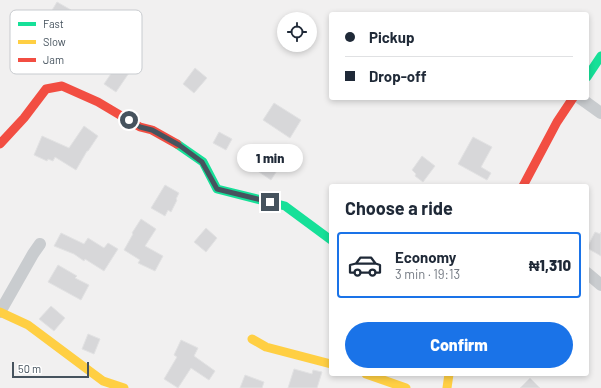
<!DOCTYPE html>
<html lang="en">
<head>
<meta charset="utf-8">
<style>
	:root { --surface:#fff; --page:#f6f6f7; --text:#1f2937; --muted:#747a83; --line:#e0e1e3; --accent:#1a73e8 }
	body { margin:0; font-family:Barlow,sans-serif; background:var(--page); color:var(--text); height:100vh; display:flex; flex-direction:column; font-size:15px; white-space:nowrap }
	* { box-sizing:border-box; margin:0 }
	p { font-size:13px; color:var(--muted) }
	.icon { flex:none; width:22px; height:22px; fill:none; stroke:currentColor; stroke-width:2; stroke-linecap:round; stroke-linejoin:round }
	.map { position:relative; flex:1; overflow:hidden }
	.sheet { position:absolute; left:329px; top:184px; width:260px; height:192px; display:flex; flex-direction:column; background:var(--surface); border-radius:4px; box-shadow:0 2px 6px #0003 }
	.sheet>* { flex:none }
	.banner { position:absolute; left:329px; top:12px; width:260px; height:88px; border-radius:4px; box-shadow:0 2px 6px #0003; display:grid; align-content:center; height:88px; padding:0 16px; background:var(--surface) }
	.buttons { position:absolute; left:277px; top:12px; display:grid; gap:8px }
	.buttons a { display:grid; place-items:center; width:40px; height:40px; border-radius:50%; background:var(--surface); box-shadow:0 2px 6px #0003; font-size:20px }
	.scale { position:absolute; left:12px; bottom:10px; width:77px; box-sizing:border-box; padding-left:4px; border:2px solid #46535e; border-top:0; font-size:11px; line-height:14px; white-space:nowrap; color:#46535e; -webkit-text-stroke:3px #fff; paint-order:stroke }
	.end { position:absolute; width:18px; height:18px; margin:-9px; border:5px solid #46535e; background:#fff; box-shadow:0 0 0 2px #fff }
	.from { border-radius:50% }
	.bubble { position:absolute; height:28px; border-radius:14px; background:var(--surface); box-shadow:0 2px 6px #0003; font-size:13px; font-weight:800; line-height:28px; text-align:center }
	.banner b { display:flex; align-items:center; gap:14px; height:38px; font-size:15px }
	.banner b+b { border-top:1px solid var(--line) }
	.banner i { width:10px; height:10px; background:var(--text) }
	ul { padding:0; list-style:none }
	li { display:flex; align-items:center; gap:12px; height:66px; margin:0 8px 6px; padding:0 8px; border:2px solid transparent; border-radius:4px }
	li div { flex:1 }
	li b { display:block; font-size:15px }
	li em { font-style:normal; font-weight:800 }
	li.current { border-color:var(--accent) }
	li>.icon { width:36px; height:36px; stroke-width:1.5 }
	h2 { padding:0 16px; font-size:18px; line-height:48px }
	.cta { display:flex; gap:8px; margin-top:auto; padding:8px 16px }
	.cta a { flex:1; height:46px; border-radius:24px; background:var(--accent); color:#fff; font-size:16px; font-weight:800; line-height:46px; text-align:center }
	.map>svg:first-child { display:block }
	.building { fill:#d7d7d9; stroke:#e2e2e3 }
	.lines { fill:none; stroke-linecap:round; stroke-linejoin:round }
	.street { stroke:#c9cccf; stroke-width:12 }
	.fast { stroke:#16e098; stroke-width:9 }
	.slow { stroke:#ffcf43; stroke-width:9 }
	.jam { stroke:#f24e42; stroke-width:9 }
	.route { stroke:#46535e; stroke-width:5 }
	.key { fill:#fff; stroke:#c8cbcf; stroke-width:1 }
	.key-label { font-size:11px; fill:#46535e }
</style>
</head>
<body>
<div class="map">
<svg width="601" height="388" viewBox="0 0 601 388">
	<rect width="100%" height="100%" fill="#f1f0f0"/>
	<g class="building">
		<polygon points="57,2 71,10 66,20 51,12"/>
		<polygon points="119,62 131,70 116,92 104,84"/>
		<polygon points="195,68 207,78 194,93 183,84"/>
		<polygon points="274,103 301,120 290,138 263,120"/>
		<polygon points="84,126 98,136 88,151 87,151 76,170 55,157 53,161 48,159 47,161 34,155 42,136 69,148"/>
		<polygon points="219,132 232,139 226,150 213,143"/>
		<polygon points="473,137 492,147 481,167 491,173 487,180 458,164"/>
		<polygon points="245,147 278,169 271,180 238,158"/>
		<polygon points="422,156 435,166 423,182 415,176 416,174 412,170"/>
		<polygon points="165,185 179,193 176,199 177,200 171,212 168,210 165,216 151,208"/>
		<polygon points="141,219 156,229 145,246 163,256 155,271 138,263 140,260 124,250 133,234 132,233"/>
		<polygon points="206,228 217,238 206,252 194,242"/>
		<polygon points="595,232 600,234 601,232 601,256 587,248"/>
		<polygon points="61,233 84,244 88,238 104,248 108,243 118,249 104,271 85,259 84,261 74,254 54,246"/>
		<polygon points="58,265 77,276 75,278 89,285 81,300 48,282"/>
		<polygon points="51,306 65,318 54,331 39,319"/>
		<polygon points="88,334 100,339 94,354 82,349"/>
		<polygon points="181,340 198,348 194,356 215,371 209,380 191,368 178,388 164,379 177,357 174,355"/>
		<polygon points="294,369 312,374 313,370 322,372 317,388 288,388"/>
		<polygon points="245,375 264,382 262,388 240,388"/>
		<polygon points="530,378 540,388 520,388"/>
	</g>
	<g class="lines">
		<g class="street">
			<polyline points="580,98 601,113"/>
			<polyline points="587,273 601,285"/>
			<polyline points="0,312 33,254 40,244"/>
		</g>
		<g class="fast">
			<polyline points="587,77 601,56"/>
			<polyline points="177,144 203,162 217,189 285,206 331,240"/>
		</g>
		<g class="slow">
			<polyline points="0,312 28,325 103,381 124,388"/>
			<polyline points="252,339 266,347 331,364"/>
			<polyline points="366,374 406,388"/>
			<polyline points="447,388 449,374"/>
		</g>
		<g class="jam">
			<polyline points="0,144 24,118 46,89 62,86 98,102 140,127 152,130 177,144"/>
			<polyline points="523,186 557,122 573,98"/>
		</g>
	</g>
	<g class="lines">
		<polyline class="route" points="129,120 140,127 152,130 179,145 202,162 217,189 270,202"/>
	</g>
	<rect x="10" y="10" width="132" height="64" rx="6" class="key"/>
	<rect x="18" y="22" width="18" height="4" fill="#16e098"/>
	<rect x="18" y="40" width="18" height="4" fill="#ffcf43"/>
	<rect x="18" y="58" width="18" height="4" fill="#f24e42"/>
	<g class="key-label">
		<text x="43" y="28">Fast</text>
		<text x="43" y="46">Slow</text>
		<text x="43" y="64">Jam</text>
	</g>
</svg>
<div class="buttons">
<a><svg class="icon" aria-label="locate" viewBox="0 0 24 24"><circle cx="12" cy="12" r="6"/><path d="M12 2v4M12 18v4M2 12h4M18 12h4"/></svg></a>
</div>
<div class="scale">50 m</div>
<i class="end from" style="left:129px;top:120px"></i>
<i class="end" style="left:270px;top:202px"></i>
<div class="bubble" style="left:237px;top:144px;width:66px">1 min</div>
<div class="banner">
<b><i class="from"></i>Pickup</b>
<b><i></i>Drop-off</b>
</div>
<section class="sheet">
<h2>Choose a ride</h2>
<ul>
<li class="current"><svg class="icon" aria-label="car" viewBox="0 0 24 24"><path d="M5 17H2v-5l4-1 3-4h7l3 4 3 1v5h-3M9 17h6M6 11h13"/><circle cx="7" cy="17" r="2"/><circle cx="17" cy="17" r="2"/></svg><div><b>Economy</b><p>3 min · 19:13</p></div><em>₦1,310</em></li>
</ul>
<div class="cta"><a>Confirm</a></div>
</section>
</div>
</body>
</html>
